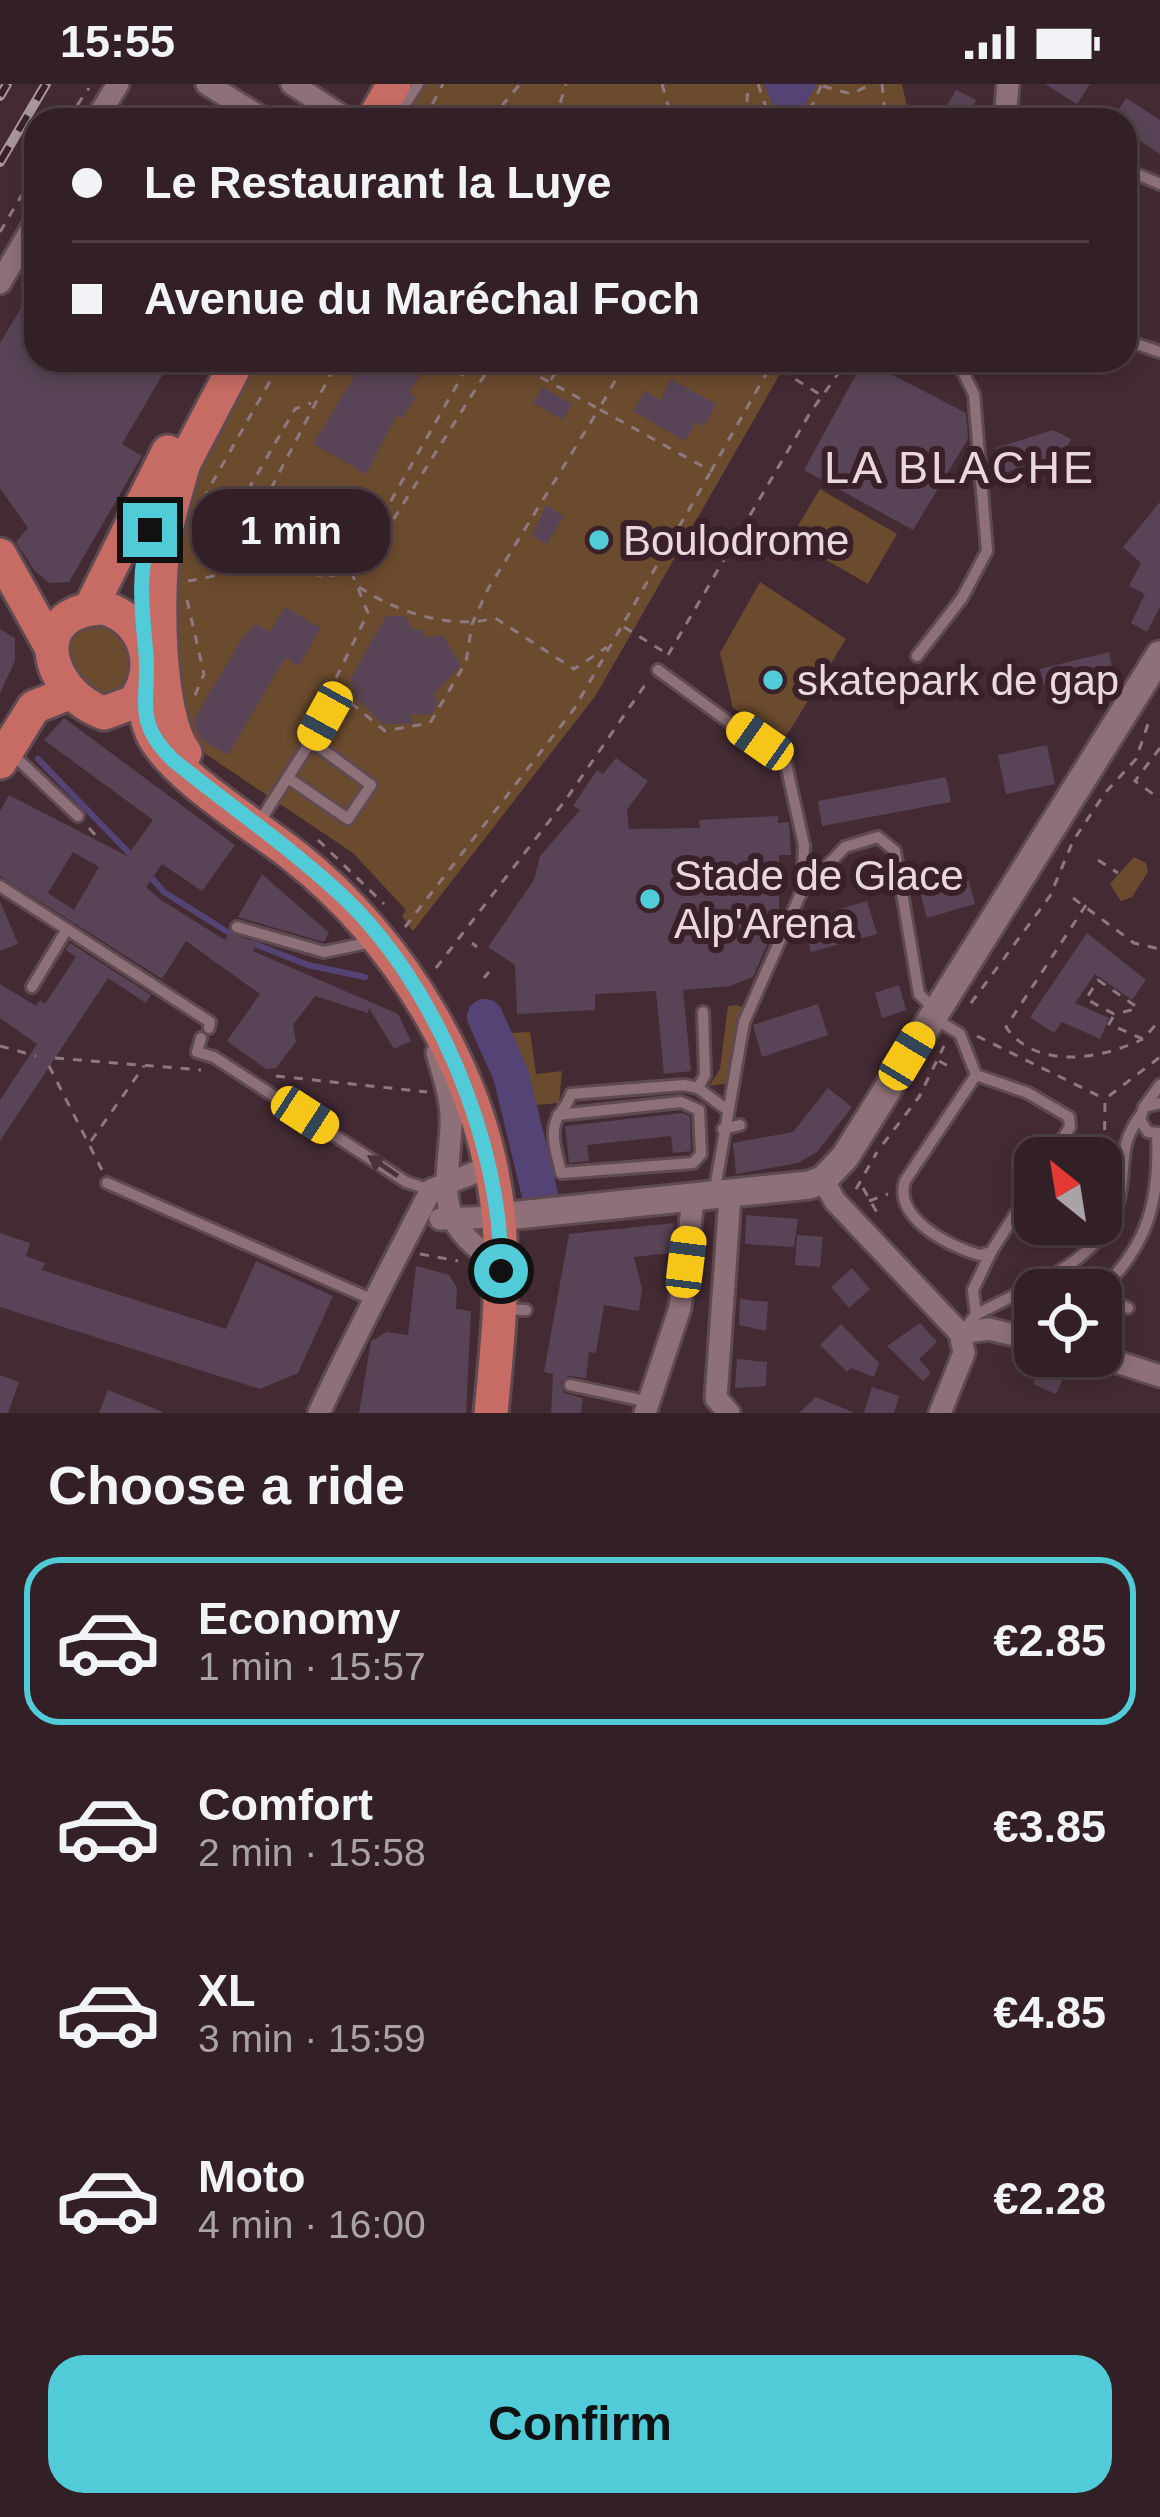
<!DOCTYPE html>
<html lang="en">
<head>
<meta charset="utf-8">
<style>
	:root { --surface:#332026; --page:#3e2d32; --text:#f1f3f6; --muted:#a9a3a7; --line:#4e3e43; --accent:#52cbd8 }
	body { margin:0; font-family:Arial,sans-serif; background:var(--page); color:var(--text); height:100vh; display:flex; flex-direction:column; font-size:45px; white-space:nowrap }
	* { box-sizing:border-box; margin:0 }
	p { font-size:39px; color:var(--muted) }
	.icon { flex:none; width:66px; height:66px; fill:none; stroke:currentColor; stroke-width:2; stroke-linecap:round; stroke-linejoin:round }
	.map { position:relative; height:1329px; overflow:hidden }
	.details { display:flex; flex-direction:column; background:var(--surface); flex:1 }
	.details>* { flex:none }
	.top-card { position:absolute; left:24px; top:24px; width:1113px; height:264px; border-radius:36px; box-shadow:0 6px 18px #0003,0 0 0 3px var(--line); display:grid; align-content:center; height:264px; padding:0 48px; background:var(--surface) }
	.needle { width:78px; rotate:330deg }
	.buttons { position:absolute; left:1014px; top:1053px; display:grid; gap:24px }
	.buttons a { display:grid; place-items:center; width:108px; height:108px; border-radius:24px; background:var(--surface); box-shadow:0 6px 18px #0003,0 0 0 3px var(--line); font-size:60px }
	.end { position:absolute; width:54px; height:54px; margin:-27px; border:15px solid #52cbd8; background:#111; box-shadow:0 0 0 6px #111 }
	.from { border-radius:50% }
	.bubble { position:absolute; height:84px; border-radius:36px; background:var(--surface); box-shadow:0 6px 18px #0003,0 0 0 3px var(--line); font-size:39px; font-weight:600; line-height:84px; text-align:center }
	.car { position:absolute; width:36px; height:72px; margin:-36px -18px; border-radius:15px; box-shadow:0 0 9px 3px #0007; background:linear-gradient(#f5c518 24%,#345 0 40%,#f5c518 0 76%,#345 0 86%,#f5c518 0) }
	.top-card b { display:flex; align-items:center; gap:42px; height:114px; font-size:45px }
	.top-card b+b { border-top:3px solid var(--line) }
	.top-card i { width:30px; height:30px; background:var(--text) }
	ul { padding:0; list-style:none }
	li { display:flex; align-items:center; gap:36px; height:168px; margin:0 24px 18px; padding:0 24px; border:6px solid transparent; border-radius:36px }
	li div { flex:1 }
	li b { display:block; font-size:45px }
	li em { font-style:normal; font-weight:600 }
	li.active { border-color:var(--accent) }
	li>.icon { width:108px; height:108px; stroke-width:1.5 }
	h2 { padding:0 48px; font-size:54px; line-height:144px }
	.action { display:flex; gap:24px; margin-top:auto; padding:24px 48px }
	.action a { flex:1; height:138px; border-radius:36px; background:var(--accent); color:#111; font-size:48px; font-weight:600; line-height:138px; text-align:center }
	.status { display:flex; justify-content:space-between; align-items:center; height:84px; padding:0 60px; background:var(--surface); direction:ltr }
	.status svg { height:33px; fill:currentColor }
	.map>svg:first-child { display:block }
	.green { fill:#6b4b2e }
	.water { fill:#544476 }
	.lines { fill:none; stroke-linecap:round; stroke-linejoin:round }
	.stream { stroke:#544476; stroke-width:6 }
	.river { stroke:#544476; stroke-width:36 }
	.building { fill:#584456; fill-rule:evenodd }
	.service-casing { stroke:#5f4a51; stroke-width:16 }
	.minor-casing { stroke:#5f4a51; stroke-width:27 }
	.tertiary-casing { stroke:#5f4a51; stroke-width:33 }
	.primary-casing { stroke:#5f4a51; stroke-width:39 }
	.path { stroke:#8f7980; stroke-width:3; stroke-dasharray:9 9; stroke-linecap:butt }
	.service { stroke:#8e7079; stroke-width:10 }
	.minor { stroke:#8e7079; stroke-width:21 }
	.tertiary { stroke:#8e7079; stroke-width:27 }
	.primary { stroke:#c66c64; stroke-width:33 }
	.rail-casing { stroke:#aa969d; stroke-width:10 }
	.rail { stroke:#3a2129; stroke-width:6; stroke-dasharray:18; stroke-linecap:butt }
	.oneway { fill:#4b3139 }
	.route { stroke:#52cbd8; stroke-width:15 }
	.poi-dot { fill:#52cbd8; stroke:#3a2129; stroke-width:4.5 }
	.labels { text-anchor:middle; stroke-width:12; stroke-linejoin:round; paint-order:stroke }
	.poi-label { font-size:42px; fill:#e9d8dd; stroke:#3a2129; text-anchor:start }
	.neighbourhood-label { font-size:45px; letter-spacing:3px; fill:#e9d8dd; stroke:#3a2129 }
</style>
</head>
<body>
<div class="status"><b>15:55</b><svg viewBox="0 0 49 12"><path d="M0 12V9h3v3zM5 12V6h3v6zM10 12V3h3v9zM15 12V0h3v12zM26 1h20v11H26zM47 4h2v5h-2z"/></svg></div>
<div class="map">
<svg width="1160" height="1329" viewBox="0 0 1160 1329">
	<rect width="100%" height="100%" fill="#442b33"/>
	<g class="green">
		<polygon points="421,0 902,0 910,36 399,36"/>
		<polygon points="254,276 788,276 596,611 413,847 402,832 406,826 353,769 176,650 168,528 185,408"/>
		<polygon points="820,405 897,450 868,500 790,455"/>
		<polygon points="760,498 846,555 785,654 733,624 720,569"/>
		<polygon points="104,537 132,558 131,604 97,617 65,571 77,543"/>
		<polygon points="1134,773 1146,779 1148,788 1132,813 1121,817 1110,800"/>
		<polygon points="737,921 742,923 730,999 709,1002 720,985 728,922"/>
		<polygon points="530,948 536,990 562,987 559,1019 534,1021 506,949"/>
	</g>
	<polygon class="water" points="764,0 815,0 816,3 803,23 787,27 773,21"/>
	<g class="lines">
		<g class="stream">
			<polyline points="38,675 131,771"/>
			<polyline points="148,790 164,808 234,852"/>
			<polyline points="252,859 308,881 365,893"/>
		</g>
		<polyline class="river" points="485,933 511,991 541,1115"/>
	</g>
	<g class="building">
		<polygon points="1045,0 1090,0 1077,20"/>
		<polygon points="956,6 976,16 966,36 939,36"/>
		<polygon points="1126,14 1160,36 1160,70 1125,47 1125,36 1112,36"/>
		<polygon points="36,199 36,276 171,276 122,360 142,372 69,498 49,499 34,486 16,458 28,444 0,404 0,259"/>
		<polygon points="364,276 429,276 409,309 416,313 403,334 397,331 366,390 313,360"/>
		<polygon points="864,276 966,329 968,355 913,446 804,386"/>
		<polygon points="671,295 716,320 704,343 696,338 685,357 633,327 645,307 660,316"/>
		<polygon points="542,303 572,320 563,336 533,319"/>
		<polygon points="1053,346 1071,355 1062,370 1004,389 996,364"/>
		<polygon points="1160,418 1160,523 1147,548 1131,539 1145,510 1129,502 1141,479 1123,463"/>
		<polygon points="546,421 564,432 547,460 532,452"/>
		<polygon points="285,523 321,544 299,582 285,574 228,671 202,656 193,637 243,553 255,540 270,548"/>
		<polygon points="386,532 405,532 413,546 422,546 426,553 443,552 461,581 434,610 438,619 431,631 410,630 414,640 382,640 355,612 351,594"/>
		<polygon points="0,545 15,554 15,577 0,609"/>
		<polygon points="1109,568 1116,603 1049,620 1040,585"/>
		<path d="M 64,634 L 235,761 L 202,807 L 162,780 L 146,803 L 158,814 L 225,856 L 229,849 L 259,859 L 253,867 L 398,930 L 411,957 L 394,965 L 369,924 L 368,929 L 315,912 L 293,941 L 296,958 L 276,984 L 266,985 L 227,957 L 260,910 L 186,857 L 162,895 L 0,792 L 0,727 L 9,711 L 127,772 L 153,736 L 44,656 ZM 73,768 L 99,783 L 74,826 L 48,809 Z"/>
		<polygon points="1047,661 1055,700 1006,710 998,671"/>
		<polygon points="616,674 648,697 627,726 629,745 700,744 699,736 778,732 778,739 789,738 791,771 779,771 779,833 753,893 730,902 683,906 691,987 664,990 656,907 595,910 595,926 517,930 515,881 488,863 534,796 540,772 580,726 573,722 597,686 603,690"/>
		<polygon points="946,693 951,718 822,742 818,717"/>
		<polygon points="262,790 329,849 324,858 238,833"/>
		<polygon points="967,790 975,820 927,834 919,804"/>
		<polygon points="0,817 18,860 0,867"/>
		<polygon points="867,817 877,850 811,868 802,836"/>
		<polygon points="1087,849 1146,896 1132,916 1095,890 1075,919 1109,934 1100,955 1062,938 1054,949 1030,933"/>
		<polygon points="70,859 151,911 146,919 108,894 0,1057 0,1016 37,960 0,934 0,900 36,922 40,916 45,920 76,873 66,866"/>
		<polygon points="899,901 906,926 882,934 875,909"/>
		<polygon points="818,920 828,951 762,973 753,941"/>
		<polygon points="828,1004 852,1023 817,1068 798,1079 736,1090 733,1059 793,1048"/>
		<polygon points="682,1029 690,1032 691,1067 673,1069 671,1052 587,1061 589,1077 569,1079 565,1042"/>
		<polygon points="746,1131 798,1135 794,1163 745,1160"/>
		<polygon points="675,1139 671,1169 634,1173 642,1205 639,1227 604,1221 596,1269 589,1268 586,1294 568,1292 561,1298 564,1309 583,1314 581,1329 551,1329 553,1290 544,1288 569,1150"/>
		<polygon points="0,1149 30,1159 26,1172 45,1179 42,1186 226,1245 256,1177 333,1212 298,1289 260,1305 0,1223"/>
		<polygon points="797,1151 823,1153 820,1183 795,1181"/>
		<polygon points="416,1182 449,1191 457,1204 456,1225 471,1227 466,1329 359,1329 371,1257 387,1248 408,1251"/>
		<polygon points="852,1184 870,1205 849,1224 831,1203"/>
		<polygon points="740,1215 768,1218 766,1247 739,1241"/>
		<polygon points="920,1239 937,1258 919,1275 931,1289 923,1297 887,1262"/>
		<polygon points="841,1240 879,1279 874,1293 851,1284 847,1288 820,1261"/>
		<polygon points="737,1275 767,1278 766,1302 735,1304"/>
		<polygon points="1043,1275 1067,1285 1056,1310 1033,1300"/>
		<polygon points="0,1291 19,1298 8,1329 0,1329"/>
		<polygon points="872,1303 899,1312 894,1329 864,1329"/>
		<polygon points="108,1306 163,1328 163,1329 99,1329"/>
		<polygon points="816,1313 855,1329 799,1329"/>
	</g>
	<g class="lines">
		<defs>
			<g id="service">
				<polyline points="395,36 418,0"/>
				<polyline points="1125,85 1160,100"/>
				<polyline points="1125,256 1160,268"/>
				<polyline points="917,572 962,514 987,467 974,310 957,276"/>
				<polyline points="658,586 786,680 804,761 802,805"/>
				<polyline points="10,668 78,732"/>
				<polyline points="288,694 348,735 371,701 311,657 340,608"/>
				<polyline points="258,740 311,657"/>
				<polyline points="0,802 210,938 209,944"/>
				<polyline points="237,843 324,868 372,858"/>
				<polyline points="32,903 67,845"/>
				<path d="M 932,933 L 960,950 L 976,991 L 905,1097 C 893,1134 950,1163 980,1171 L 991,1168 L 1035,1099"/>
				<polyline points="201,954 197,968 214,973 406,1098 431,1106"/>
				<polyline points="976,991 1028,1009 1069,1033 1070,1043 1050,1074"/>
				<polyline points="698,1004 705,991 703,928"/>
				<polyline points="1160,1019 1144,1023 1140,1036 1148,1048 1160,1049"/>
				<polyline points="1144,1023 1160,1001"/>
				<path d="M 558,1031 L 681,1018 L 699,1026 L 701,1070 L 693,1079 L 561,1089 C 558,1074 550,1053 556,1037 C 560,1027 568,1021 571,1010 L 684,1001 L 698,1004 L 726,1025"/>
				<polyline points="723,1045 740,1041"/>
				<polyline points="107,1099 371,1215"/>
				<polyline points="714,1110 744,938 801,809 845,763 878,753 895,767 919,910 935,926"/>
				<polyline points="1029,1202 1051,1206"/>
				<path d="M 1101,1206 C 1149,1160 1160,1115 1157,1049"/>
				<polyline points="1101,1212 1128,1224"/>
				<polyline points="503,1225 526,1226"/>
				<polyline points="976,1231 973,1206 991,1168"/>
				<path d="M 965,1244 L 976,1231 C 1024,1204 1103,1178 1118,1119 C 1128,1083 1116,1065 1140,1032"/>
				<polyline points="570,1301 650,1318"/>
			</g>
			<g id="minor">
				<polyline points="207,0 265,36"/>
				<polyline points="292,0 348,36"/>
				<polyline points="1006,25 1008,0"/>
				<polyline points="96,36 118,0"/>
				<polyline points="0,199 36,137"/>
				<path d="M 437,969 C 444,994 453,1018 451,1044 C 446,1116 434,1137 501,1181"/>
				<polyline points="823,1096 835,1117 960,1249 964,1269 940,1329"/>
				<polyline points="440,1135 498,1133"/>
				<polyline points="960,1249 989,1245 1035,1256"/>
				<polyline points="1098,1272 1160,1292"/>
				<path d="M 319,1329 C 354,1253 394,1178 431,1106 L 491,1082"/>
				<polyline points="645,1329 680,1224 693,1116"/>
				<polyline points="729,1329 716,1314 730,1112"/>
			</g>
			<polyline id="tertiary" points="498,1133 809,1101 823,1096 845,1073 1160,571"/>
			<g id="primary">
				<polyline points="373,36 394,0"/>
				<path d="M 183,382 C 176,409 166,437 163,465 C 157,511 157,632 185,669"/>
				<polyline points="172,402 238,276"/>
				<polyline points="0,471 50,561"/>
				<path d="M 104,524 C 145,535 160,583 134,618 L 104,629 C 45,608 25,526 104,524 Z"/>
				<polyline points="90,525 168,368"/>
				<path d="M 141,609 C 145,624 147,640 154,653 C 177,694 255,741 293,771 C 402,857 487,997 499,1137 C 504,1201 497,1265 491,1329"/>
				<polyline points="0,678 34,623 69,609"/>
			</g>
		</defs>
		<use href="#service" class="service-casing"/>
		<use href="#minor" class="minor-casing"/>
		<use href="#tertiary" class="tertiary-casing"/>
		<use href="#primary" class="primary-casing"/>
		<g class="path">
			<polyline points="662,0 672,36"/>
			<polyline points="758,0 766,23 792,34 810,26 822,0"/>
			<polyline points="882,0 886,36"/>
			<polyline points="823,2 851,10 872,0"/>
			<polyline points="67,36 89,4"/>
			<polyline points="424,36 443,0"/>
			<polyline points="490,36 520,0"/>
			<polyline points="555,36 566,0"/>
			<polyline points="746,36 748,0"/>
			<polyline points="0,148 36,87"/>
			<polyline points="509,276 599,325 627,276"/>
			<polyline points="765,276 819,310"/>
			<polyline points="551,296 562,276"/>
			<polyline points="203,415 282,276"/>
			<polyline points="192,450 216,461 295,325 311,319"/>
			<polyline points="241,487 241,462 338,276"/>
			<path d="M 188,497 C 213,493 240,485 265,484 C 309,481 319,506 366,479 L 494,276"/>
			<path d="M 359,503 C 396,528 451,546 495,534 L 574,585 L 607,563"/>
			<polyline points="187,516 204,590 193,616"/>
			<polyline points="624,543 666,569"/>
			<polyline points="668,571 810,329 848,276"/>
			<polyline points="336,594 368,529 351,487 471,276"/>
			<polyline points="351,619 385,647 430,639 466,578 472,540 488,505 599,325 711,387 774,276"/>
			<polyline points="1160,664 1135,697 1160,715"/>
			<polyline points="89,744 98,754"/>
			<polyline points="318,756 384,820"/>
			<polyline points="1098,776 1118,789"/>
			<polyline points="1073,814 1134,859 1160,865"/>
			<path d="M 1086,821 L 1006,943 C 1036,987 1102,975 1143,955"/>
			<polyline points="405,843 574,625 710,389"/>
			<polyline points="472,859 477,863"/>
			<polyline points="436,884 567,714 647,598"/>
			<polyline points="484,894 489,888"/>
			<polygon points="1098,896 1137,923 1136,925 1114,930 1086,915"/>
			<polyline points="971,919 1050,812 1073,757 1105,709 1136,675 1149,637"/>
			<polyline points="1113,933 1109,940 1143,955 1160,936"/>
			<polyline points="977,952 1105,1015"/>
			<polyline points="0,962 36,972"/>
			<polyline points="55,974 201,986"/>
			<polyline points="939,977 952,984"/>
			<polyline points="49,982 102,1086"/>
			<polyline points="276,992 427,1008"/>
			<polyline points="91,1057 144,982"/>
			<polyline points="883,1060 919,1013 944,962"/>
			<polyline points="1104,1100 1105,1015 1160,973"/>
			<polyline points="863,1104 879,1132"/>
			<polyline points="856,1105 877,1068"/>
			<polyline points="869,1117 888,1110"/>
			<polyline points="420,1170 458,1177"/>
		</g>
		<use href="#service" class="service"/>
		<use href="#minor" class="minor"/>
		<use href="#tertiary" class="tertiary"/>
		<use href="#primary" class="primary"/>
		<defs>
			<g id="rail">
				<polyline points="0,12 7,0"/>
				<polyline points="0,78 46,0"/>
			</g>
		</defs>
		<use href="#rail" class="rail-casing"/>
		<use href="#rail" class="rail"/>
	</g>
	<defs><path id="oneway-solid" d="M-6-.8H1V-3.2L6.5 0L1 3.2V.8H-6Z" transform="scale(3)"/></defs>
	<use class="oneway" href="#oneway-solid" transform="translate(383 1082) rotate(-146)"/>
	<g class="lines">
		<path class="route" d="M 150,446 C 137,489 142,527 146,570 C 150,616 132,636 173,676 C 227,720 286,760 338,808 C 434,895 502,1058 501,1187"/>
	</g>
	<g class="poi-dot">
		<circle cx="599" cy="456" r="12"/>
		<circle cx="773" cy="596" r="12"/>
		<circle cx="650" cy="815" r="12"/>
	</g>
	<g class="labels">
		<g class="poi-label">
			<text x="623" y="471">Boulodrome</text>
			<text x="797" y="611">skatepark de gap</text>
			<text x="674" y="806">Stade de Glace<tspan x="674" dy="48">Alp'Arena</tspan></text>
		</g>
		<g class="neighbourhood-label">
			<text x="960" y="399">LA BLACHE</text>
		</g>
	</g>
</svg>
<div class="buttons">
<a><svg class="needle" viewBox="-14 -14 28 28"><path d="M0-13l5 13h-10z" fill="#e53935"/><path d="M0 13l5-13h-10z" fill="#a9a3a7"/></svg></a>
<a><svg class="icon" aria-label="locate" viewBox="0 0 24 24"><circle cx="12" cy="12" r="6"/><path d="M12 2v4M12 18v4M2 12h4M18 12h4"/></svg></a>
</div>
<i class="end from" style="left:501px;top:1187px"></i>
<i class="end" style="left:150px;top:446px"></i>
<div class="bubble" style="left:192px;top:405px;width:198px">1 min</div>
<i class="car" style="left:325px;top:632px;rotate:209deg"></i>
<i class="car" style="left:760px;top:657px;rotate:305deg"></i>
<i class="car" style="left:907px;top:972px;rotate:31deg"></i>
<i class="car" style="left:305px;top:1031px;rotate:123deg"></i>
<i class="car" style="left:686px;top:1178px;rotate:7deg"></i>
<div class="top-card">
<b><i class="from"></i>Le Restaurant la Luye</b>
<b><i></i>Avenue du Maréchal Foch</b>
</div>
</div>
<section class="details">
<h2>Choose a ride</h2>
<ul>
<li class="active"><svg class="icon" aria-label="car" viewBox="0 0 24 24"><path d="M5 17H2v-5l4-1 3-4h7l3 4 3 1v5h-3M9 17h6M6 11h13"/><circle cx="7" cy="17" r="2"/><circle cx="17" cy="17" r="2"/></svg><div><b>Economy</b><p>1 min · 15:57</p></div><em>€2.85</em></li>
<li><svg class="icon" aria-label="car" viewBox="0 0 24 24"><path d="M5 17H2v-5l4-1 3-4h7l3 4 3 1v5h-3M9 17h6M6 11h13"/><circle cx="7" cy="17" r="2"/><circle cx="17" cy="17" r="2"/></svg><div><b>Comfort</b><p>2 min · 15:58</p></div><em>€3.85</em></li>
<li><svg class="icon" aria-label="car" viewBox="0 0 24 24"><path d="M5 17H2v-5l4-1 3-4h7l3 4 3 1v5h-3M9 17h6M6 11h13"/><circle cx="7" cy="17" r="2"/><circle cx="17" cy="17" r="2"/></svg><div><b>XL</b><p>3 min · 15:59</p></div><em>€4.85</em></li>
<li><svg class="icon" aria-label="car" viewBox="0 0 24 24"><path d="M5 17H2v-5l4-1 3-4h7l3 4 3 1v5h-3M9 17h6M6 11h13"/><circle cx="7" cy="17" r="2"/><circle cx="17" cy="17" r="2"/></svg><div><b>Moto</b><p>4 min · 16:00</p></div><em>€2.28</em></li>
</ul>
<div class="action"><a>Confirm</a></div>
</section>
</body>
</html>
